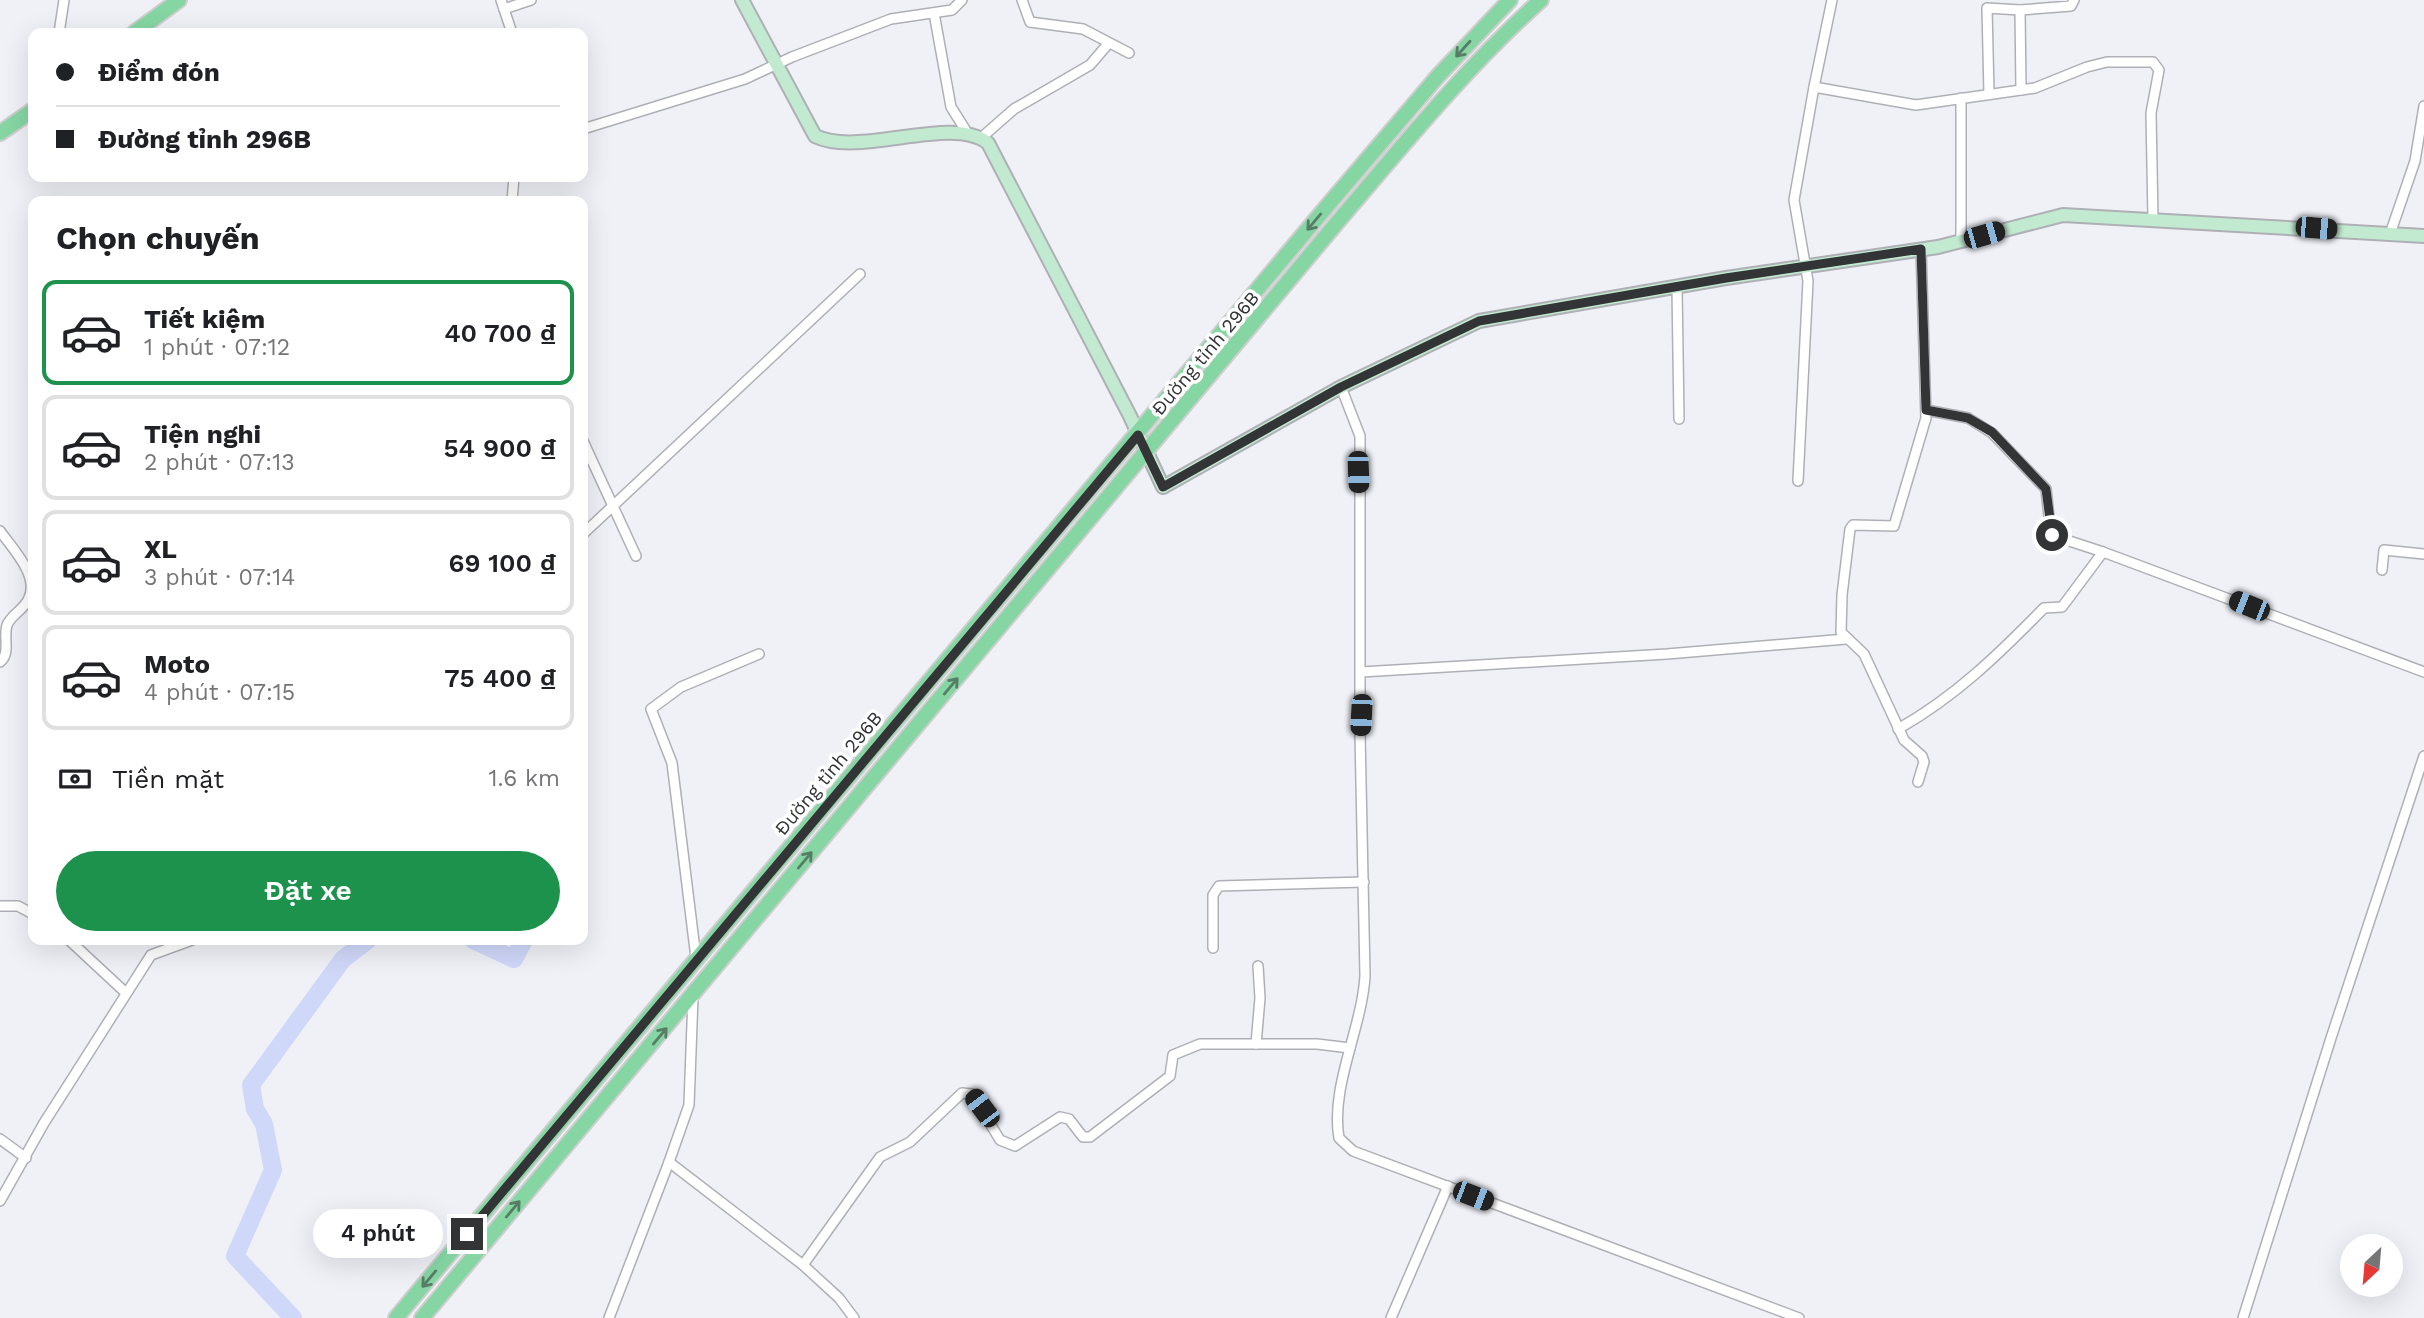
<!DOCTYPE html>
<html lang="vi">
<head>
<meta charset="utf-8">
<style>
	:root { --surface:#fff; --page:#f6f6f6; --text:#202124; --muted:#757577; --line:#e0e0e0; --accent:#1d924c }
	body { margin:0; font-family:"Work Sans",sans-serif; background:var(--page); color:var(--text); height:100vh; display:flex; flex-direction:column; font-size:26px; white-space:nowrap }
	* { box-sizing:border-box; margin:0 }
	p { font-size:23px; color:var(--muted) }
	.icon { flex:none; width:38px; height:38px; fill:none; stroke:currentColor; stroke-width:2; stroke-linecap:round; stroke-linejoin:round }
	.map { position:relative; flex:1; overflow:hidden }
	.side { position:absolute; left:28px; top:196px; width:560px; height:749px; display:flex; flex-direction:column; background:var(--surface); border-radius:14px; box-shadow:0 7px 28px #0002 }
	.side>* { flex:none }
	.hud { position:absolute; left:28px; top:28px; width:560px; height:154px; border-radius:14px; box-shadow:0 7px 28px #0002; display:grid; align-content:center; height:154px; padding:0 28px; background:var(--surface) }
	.needle { width:46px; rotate:206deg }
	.fabs { position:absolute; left:2340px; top:1234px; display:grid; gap:14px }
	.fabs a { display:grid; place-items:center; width:63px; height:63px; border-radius:50%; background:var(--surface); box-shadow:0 7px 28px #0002; font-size:35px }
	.end { position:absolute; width:32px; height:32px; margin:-16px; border:9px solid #333436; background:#fff; box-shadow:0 0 0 4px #fff }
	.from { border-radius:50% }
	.bubble { position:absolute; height:49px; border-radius:24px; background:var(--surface); box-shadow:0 7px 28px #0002; font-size:23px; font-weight:600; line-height:49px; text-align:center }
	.car { position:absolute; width:21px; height:42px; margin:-21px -10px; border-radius:9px; box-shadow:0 0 5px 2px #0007; background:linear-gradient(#222 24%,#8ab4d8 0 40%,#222 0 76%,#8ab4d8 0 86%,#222 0) }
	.hud b { display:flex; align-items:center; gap:24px; height:66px; font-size:26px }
	.hud b+b { border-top:2px solid var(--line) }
	.hud i { width:18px; height:18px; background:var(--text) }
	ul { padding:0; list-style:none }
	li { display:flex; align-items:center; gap:21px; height:105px; margin:0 14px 10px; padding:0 14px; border:4px solid var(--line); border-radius:14px }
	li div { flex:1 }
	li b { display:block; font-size:26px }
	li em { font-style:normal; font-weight:600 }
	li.on { border-color:var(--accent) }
	li>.icon { width:63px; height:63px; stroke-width:1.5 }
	h2 { padding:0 28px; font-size:32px; line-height:84px }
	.pay { display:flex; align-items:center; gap:18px; height:77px; padding:0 28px; font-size:26px }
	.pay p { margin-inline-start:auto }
	.action { display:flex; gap:14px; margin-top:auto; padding:14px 28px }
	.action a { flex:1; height:80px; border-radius:42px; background:var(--accent); color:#fff; font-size:28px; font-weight:600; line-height:80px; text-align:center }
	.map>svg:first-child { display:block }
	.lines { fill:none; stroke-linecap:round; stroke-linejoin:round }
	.river { stroke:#d0d8fa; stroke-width:18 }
	.street-casing { stroke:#afb0b5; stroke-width:12 }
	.secondary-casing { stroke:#afb0b5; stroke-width:16 }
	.primary-casing { stroke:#cececf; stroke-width:18 }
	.street { stroke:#fff; stroke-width:9 }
	.secondary { stroke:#c2ead1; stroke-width:12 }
	.primary { stroke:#85d6a3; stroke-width:14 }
	.oneway { stroke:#587d67 }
	.route { stroke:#333436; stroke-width:9 }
	.labels { text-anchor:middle; stroke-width:7; stroke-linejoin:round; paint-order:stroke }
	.street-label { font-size:19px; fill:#333436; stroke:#fff }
</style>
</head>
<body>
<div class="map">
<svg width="2424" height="1318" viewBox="0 0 2424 1318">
	<rect width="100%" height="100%" fill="#eff1f7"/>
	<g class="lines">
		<g class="river">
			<polyline points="473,940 514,959 524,940"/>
			<polyline points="293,1318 235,1256 273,1170 264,1124 255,1109 251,1085 343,959 368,940"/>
		</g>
		<defs>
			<g id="street">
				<polyline points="501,0 512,33"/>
				<polyline points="1022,0 1030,22 1083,29 1129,53"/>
				<polyline points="504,9 531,0"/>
				<polyline points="934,13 951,107 968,134"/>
				<polyline points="59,33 64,0"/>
				<polyline points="1814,87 1832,0"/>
				<polyline points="2021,90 2020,10 2071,6 2074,0"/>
				<polyline points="1989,94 1987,8 2020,10"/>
				<polyline points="1961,98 1961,241"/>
				<polyline points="583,129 745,79 792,57 891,19 952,10 962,0"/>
				<polyline points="981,138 1014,109 1090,65 1108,44"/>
				<polyline points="512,201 514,177"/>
				<polyline points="2390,234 2415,161 2424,106"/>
				<polyline points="1677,288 1679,419"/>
				<path d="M 1341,387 L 1360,436 L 1360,734 L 1365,976 C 1362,1028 1330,1087 1339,1138 L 1353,1151 L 1799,1318"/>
				<polyline points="1926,410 1968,418 1992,433 2046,489 2051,535 2103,552"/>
				<polyline points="583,441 636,556"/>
				<polyline points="1798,481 1808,281 1794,200 1814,87 1916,105 2035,88 2087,67 2107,62 2153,62 2159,70 2151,113 2153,219"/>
				<path d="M 0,531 C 12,548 41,577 28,600 C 23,610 11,615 7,625 C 3,638 11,653 0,662"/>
				<polyline points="583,534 860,274"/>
				<polyline points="2382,570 2384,550 2424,554"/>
				<polyline points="1361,672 1667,654 1846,639"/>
				<path d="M 1898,729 C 1955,697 1999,654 2044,608 L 2062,607 L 2103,552 L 2424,672"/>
				<polyline points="1918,782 1924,762 1922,756 1904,740 1864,654 1841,632 1842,595 1850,529 1853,525 1894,526 1926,418 1921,249"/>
				<polyline points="0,906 18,906 33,914"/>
				<polyline points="69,940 126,993"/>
				<polyline points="1213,948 1213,895 1219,886 1364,882"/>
				<polyline points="696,958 672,763 651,709 681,687 759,654"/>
				<polyline points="693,997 689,1105 669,1162 803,1265"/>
				<polyline points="1256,1044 1260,998 1258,966"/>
				<polyline points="0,1139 26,1158"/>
				<polyline points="0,1201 44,1123 151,955 192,940"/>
				<polyline points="609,1318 669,1162"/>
				<polyline points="854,1318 839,1298 803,1265 880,1157 910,1142 962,1093 972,1094 1000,1140 1015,1146 1060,1117 1069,1119 1083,1137 1090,1137 1170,1076 1173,1055 1200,1044 1317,1044 1350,1048"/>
				<polyline points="1391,1318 1448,1186"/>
				<polyline points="2243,1318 2331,1038 2424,756"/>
			</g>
			<path id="secondary" d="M 742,0 L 815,136 C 860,158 951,114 988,143 L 1129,414 L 1163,487 L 1341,387 L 1479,321 L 1726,278 L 1938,247 L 2063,215 L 2424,236"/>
			<g id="primary">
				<polyline points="134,33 179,0"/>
				<polyline points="0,133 33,110"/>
				<polyline points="396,1318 1323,211 1438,76 1510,0"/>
				<path d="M 422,1318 L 1335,225 C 1401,148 1465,68 1541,0"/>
			</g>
		</defs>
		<use href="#street" class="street-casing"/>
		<use href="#secondary" class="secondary-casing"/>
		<use href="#primary" class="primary-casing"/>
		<use href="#street" class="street"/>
		<use href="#secondary" class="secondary"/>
		<use href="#primary" class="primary"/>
	</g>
	<defs><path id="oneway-shaft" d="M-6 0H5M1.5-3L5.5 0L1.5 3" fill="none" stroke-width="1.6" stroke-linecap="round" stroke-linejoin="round" transform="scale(1.75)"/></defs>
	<g class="oneway">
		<use href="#oneway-shaft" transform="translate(1463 49) rotate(132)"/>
		<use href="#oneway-shaft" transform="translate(1314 222) rotate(130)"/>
		<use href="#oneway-shaft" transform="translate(951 686) rotate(-50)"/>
		<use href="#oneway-shaft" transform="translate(805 860) rotate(-50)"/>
		<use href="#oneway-shaft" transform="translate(660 1036) rotate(-50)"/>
		<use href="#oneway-shaft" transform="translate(513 1209) rotate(-50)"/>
		<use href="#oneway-shaft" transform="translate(429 1279) rotate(130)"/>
	</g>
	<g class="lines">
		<polyline class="route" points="467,1234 1138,435 1163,487 1341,387 1479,321 1726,278 1921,249 1926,410 1968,418 1992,432 2046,489 2052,535"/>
	</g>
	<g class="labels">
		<g class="street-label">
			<text transform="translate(1205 353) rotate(-50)" y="7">Đường tỉnh 296B</text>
			<text transform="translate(828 773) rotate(-50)" y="7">Đường tỉnh 296B</text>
		</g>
	</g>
</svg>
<div class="fabs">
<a><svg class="needle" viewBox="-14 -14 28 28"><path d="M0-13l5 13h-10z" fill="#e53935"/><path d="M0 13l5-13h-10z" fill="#757577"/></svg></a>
</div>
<i class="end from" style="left:2052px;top:535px"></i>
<i class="end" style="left:467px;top:1234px"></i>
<div class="bubble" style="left:313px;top:1209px;width:130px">4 phút</div>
<i class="car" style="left:2316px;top:228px;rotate:95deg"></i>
<i class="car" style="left:1984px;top:235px;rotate:74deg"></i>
<i class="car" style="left:1358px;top:472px;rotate:178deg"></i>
<i class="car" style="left:2249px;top:606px;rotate:292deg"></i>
<i class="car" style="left:1361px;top:715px;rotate:183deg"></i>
<i class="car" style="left:982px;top:1108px;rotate:323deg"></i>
<i class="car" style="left:1473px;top:1196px;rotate:111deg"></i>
<div class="hud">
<b><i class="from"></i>Điểm đón</b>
<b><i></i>Đường tỉnh 296B</b>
</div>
<section class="side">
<h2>Chọn chuyến</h2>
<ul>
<li class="on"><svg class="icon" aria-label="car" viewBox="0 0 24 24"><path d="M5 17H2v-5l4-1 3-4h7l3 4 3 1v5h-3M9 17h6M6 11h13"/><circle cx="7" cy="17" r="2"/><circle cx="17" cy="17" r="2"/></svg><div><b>Tiết kiệm</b><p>1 phút · 07:12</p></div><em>40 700 ₫</em></li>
<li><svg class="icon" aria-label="car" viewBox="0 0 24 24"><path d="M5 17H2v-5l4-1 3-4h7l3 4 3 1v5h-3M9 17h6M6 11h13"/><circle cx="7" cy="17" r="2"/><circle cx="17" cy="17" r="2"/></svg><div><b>Tiện nghi</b><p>2 phút · 07:13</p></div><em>54 900 ₫</em></li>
<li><svg class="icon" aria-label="car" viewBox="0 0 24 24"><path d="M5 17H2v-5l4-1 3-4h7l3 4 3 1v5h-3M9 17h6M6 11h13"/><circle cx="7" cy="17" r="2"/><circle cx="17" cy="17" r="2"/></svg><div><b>XL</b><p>3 phút · 07:14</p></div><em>69 100 ₫</em></li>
<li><svg class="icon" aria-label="car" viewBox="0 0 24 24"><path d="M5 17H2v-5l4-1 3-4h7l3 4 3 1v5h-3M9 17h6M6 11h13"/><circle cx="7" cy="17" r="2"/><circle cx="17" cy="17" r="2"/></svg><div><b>Moto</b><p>4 phút · 07:15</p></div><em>75 400 ₫</em></li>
</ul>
<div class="pay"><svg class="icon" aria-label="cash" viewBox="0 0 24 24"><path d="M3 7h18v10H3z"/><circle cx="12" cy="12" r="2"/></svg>Tiền mặt<p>1.6 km</p></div>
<div class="action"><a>Đặt xe</a></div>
</section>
</div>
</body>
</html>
